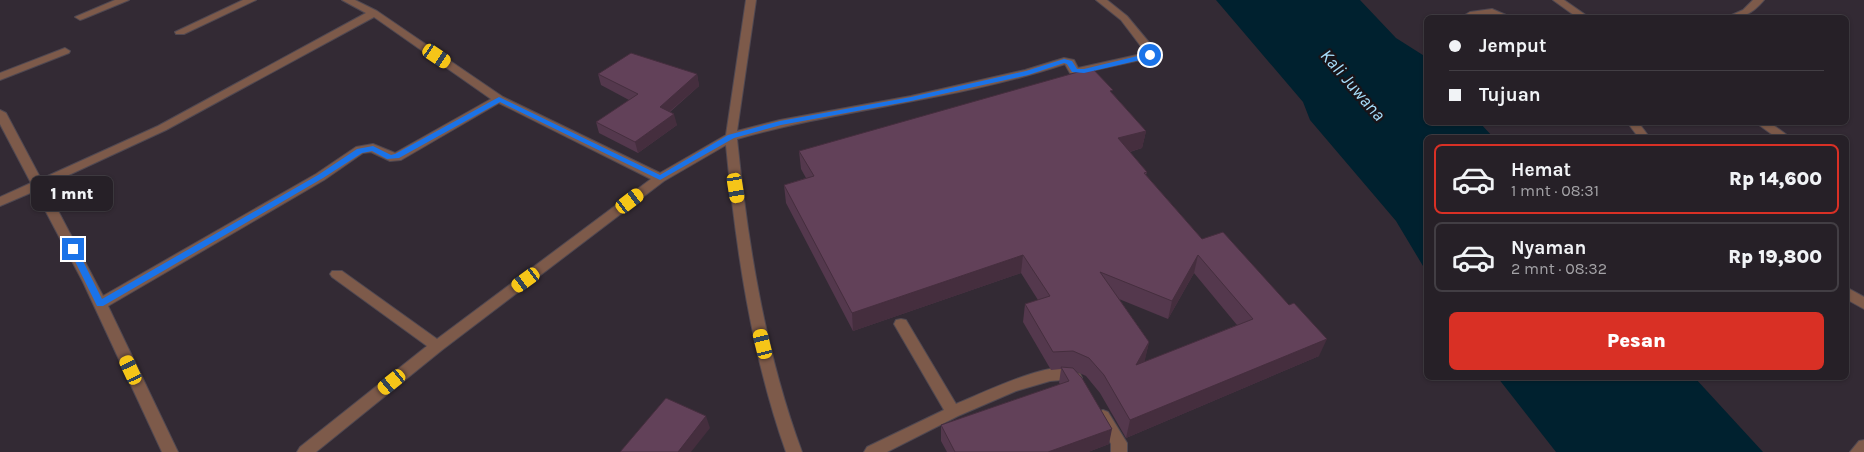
<!DOCTYPE html>
<html lang="id">
<head>
<meta charset="utf-8">
<style>
	:root { --surface:#262027; --page:#322d33; --text:#f1f3f6; --muted:#a4a3a7; --line:#423e44; --accent:#d93025 }
	body { margin:0; font-family:Karla,sans-serif; background:var(--page); color:var(--text); height:100vh; display:flex; flex-direction:column; font-size:19px; white-space:nowrap }
	* { box-sizing:border-box; margin:0 }
	p { font-size:16px; color:var(--muted) }
	.icon { flex:none; width:28px; height:28px; fill:none; stroke:currentColor; stroke-width:2; stroke-linecap:round; stroke-linejoin:round }
	.map { position:relative; flex:1; overflow:hidden }
	.panel { position:absolute; left:1424px; top:135px; width:425px; height:245px; display:flex; flex-direction:column; background:var(--surface); border-radius:8px; box-shadow:0 1px 4px #0004,0 0 0 1px var(--line) }
	.panel>* { flex:none }
	.banner { position:absolute; left:1424px; top:15px; width:425px; height:110px; border-radius:8px; box-shadow:0 1px 4px #0004,0 0 0 1px var(--line); display:grid; align-content:center; height:110px; padding:0 25px; background:var(--surface) }
	.end { position:absolute; width:22px; height:22px; margin:-11px; border:6px solid #1a73e8; background:#fff; box-shadow:0 0 0 2px #fff }
	.from { border-radius:50% }
	.bubble { position:absolute; height:35px; border-radius:8px; background:var(--surface); box-shadow:0 1px 4px #0004,0 0 0 1px var(--line); font-size:16px; font-weight:800; line-height:35px; text-align:center }
	.car { position:absolute; width:15px; height:30px; margin:-15px -8px; border-radius:6px; box-shadow:0 0 4px 1px #0007; background:linear-gradient(#f5c518 24%,#345 0 40%,#f5c518 0 76%,#345 0 86%,#f5c518 0) }
	.banner b { display:flex; align-items:center; gap:18px; height:48px; font-size:19px }
	.banner b+b { border-top:1px solid var(--line) }
	.banner i { width:12px; height:12px; background:var(--text) }
	ul { padding:9px 0 0; list-style:none }
	li { display:flex; align-items:center; gap:15px; height:70px; margin:0 10px 8px; padding:0 15px; border:2px solid var(--line); border-radius:8px }
	li div { flex:1 }
	li b { display:block; font-size:19px }
	li em { font-style:normal; font-weight:800 }
	li.current { border-color:var(--accent) }
	li>.icon { width:45px; height:45px; stroke-width:1.5 }
	.primary-button { display:flex; gap:10px; margin-top:auto; padding:10px 25px }
	.primary-button a { flex:1; height:58px; border-radius:8px; background:var(--accent); color:#fff; font-size:20px; font-weight:800; line-height:58px; text-align:center }
	.map>svg:first-child { display:block }
	.water { fill:#00212f }
	.lines { fill:none; stroke-linecap:round; stroke-linejoin:round }
	.service-casing { stroke:#504851; stroke-width:2 }
	.minor-casing { stroke:#504851; stroke-width:2 }
	.service { fill:#7d5a4a; fill-rule:evenodd }
	.minor { fill:#7d5a4a; fill-rule:evenodd }
	.wall { fill:#54384d; fill-rule:evenodd }
	.shaded-wall { fill:#452e3e }
	.building { fill:#624159; stroke:#452e3e; fill-rule:evenodd }
	.route { fill:#1a73e8 }
	.labels { text-anchor:middle; stroke-width:4.5; stroke-linejoin:round; paint-order:stroke }
	.water-label { font-size:18px; font-style:italic; fill:#a8e0fd; stroke:#181419 }
</style>
</head>
<body>
<div class="map">
<svg width="1864" height="452" viewBox="0 0 1864 452">
	<rect width="100%" height="100%" fill="#332a34"/>
	<g class="water">
		<polygon points="1216,0 1360,0 1396,38 1426,57 1426,122 1480,123 1493,137 1426,138 1426,271 1396,221 1310,120 1303,102"/>
		<polygon points="1498,378 1695,378 1763,452 1556,452"/>
	</g>
	<g class="lines">
		<defs>
			<g id="service">
				<polygon points="1492,9 1513,18 1498,18 1491,15 1468,18 1465,15 1470,12"/>
				<polygon points="65,48 70,51 69,53 0,80 0,73"/>
			</g>
			<g id="minor">
				<polygon points="115,0 129,0 83,19 80,20 75,17"/>
				<polygon points="243,0 256,0 184,34 176,34 175,32"/>
				<path d="M 342,0 L 355,0 L 377,11 L 503,97 L 660,173 L 726,135 L 746,0 L 756,0 L 737,131 L 780,120 L 911,96 L 1025,70 L 1064,58 L 1074,60 L 1078,68 L 1146,53 L 1121,20 L 1096,0 L 1107,0 L 1127,16 L 1157,52 L 1154,57 L 1077,74 L 1070,73 L 1065,64 C 958,100 845,108 737,139 C 748,245 765,352 802,452 L 786,452 C 751,353 736,249 726,145 L 664,181 L 442,350 L 316,452 L 297,452 L 300,447 L 427,346 L 332,277 L 330,274 L 332,271 L 342,271 L 437,339 L 651,179 L 499,103 L 401,160 L 390,161 L 371,152 L 363,153 L 324,180 L 108,306 L 178,452 L 162,452 L 83,282 L 35,191 L 0,206 L 0,197 L 31,183 L 0,124 L 0,110 L 6,113 L 41,179 L 158,126 L 366,13 ZM 374,17 L 491,99 L 395,153 L 373,144 L 356,147 L 316,174 L 103,296 L 45,186 L 166,130 Z"/>
				<polygon points="1553,0 1564,0 1590,18 1578,18"/>
				<path d="M 1753,0 L 1764,0 C 1752,14 1743,18 1725,18 L 1743,10 Z"/>
				<polygon points="1627,122 1638,122 1650,138 1639,138"/>
				<polygon points="1755,122 1769,122 1791,138 1777,138"/>
				<polygon points="1846,287 1864,297 1864,309 1846,299"/>
				<path d="M 901,319 L 906,320 L 956,404 C 980,394 1037,367 1061,368 C 1067,369 1074,372 1080,374 L 1082,378 L 1080,382 L 1075,384 L 1062,380 L 1050,381 L 1016,391 L 958,416 L 887,452 L 864,452 L 867,447 L 944,410 L 894,324 L 896,320 Z"/>
				<polygon points="1103,410 1108,412 1127,443 1127,452 1111,452 1111,444 1096,416 1098,412"/>
				<polygon points="1864,440 1864,452 1850,452 1859,441"/>
			</g>
		</defs>
		<use href="#service" class="service-casing"/>
		<use href="#minor" class="minor-casing"/>
		<use href="#service" class="service"/>
		<use href="#minor" class="minor"/>
	</g>
	<g class="wall">
		<polygon points="598,74 697,74 699,86 670,112 677,125 638,153 599,133 596,122 629,100 601,85"/>
		<path d="M 1113,94 L 1146,131 L 1142,148 L 1130,152 L 1147,172 L 1146,175 L 1202,239 L 1319,356 L 1126,438 L 1100,393 L 1086,376 L 1075,371 L 1109,444 L 1088,452 L 947,452 L 941,441 L 941,425 L 1060,384 L 1059,383 L 1061,369 L 1051,370 L 1023,322 L 1025,304 L 1038,300 L 1021,273 L 853,331 L 786,203 L 784,185 L 806,178 L 801,169 L 799,151 ZM 1194,273 L 1237,325 L 1144,362 L 1149,342 L 1119,299 L 1168,319 Z"/>
	</g>
	<g class="shaded-wall">
		<polygon points="697,74 699,86 662,118 660,107"/>
		<polygon points="674,114 677,125 638,153 635,142"/>
		<polygon points="1146,131 1142,148 1115,156 1118,138"/>
		<polygon points="1023,255 1021,273 853,331 852,313"/>
		<polygon points="1198,255 1194,273 1168,319 1172,301"/>
		<polygon points="1327,339 1319,356 1126,438 1130,420"/>
		<polygon points="1149,342 1145,360 1132,383 1136,365"/>
		<polygon points="706,416 710,428 691,452 678,452"/>
		<polygon points="1112,429 1109,444 1088,452 1048,452"/>
	</g>
	<g class="building">
		<polygon points="631,53 697,74 660,107 674,114 635,142 596,122 638,94 598,74"/>
		<path d="M 1092,68 L 1113,90 L 1110,91 L 1146,131 L 1118,138 L 1147,172 L 1144,173 L 1202,239 L 1223,232 L 1289,305 L 1294,303 L 1327,339 L 1130,420 L 1104,375 L 1089,358 L 1073,351 L 1053,352 L 1025,304 L 1050,296 L 1023,255 L 852,313 L 784,185 L 814,176 L 799,151 ZM 1198,255 L 1253,319 L 1136,365 L 1149,342 L 1100,272 L 1172,301 Z"/>
		<polygon points="1061,367 1073,368 1082,378 1112,429 1048,452 955,452 941,425 1069,381"/>
		<polygon points="666,398 706,416 678,452 620,452"/>
	</g>
	<polygon class="route" points="1150,53 1154,55 1153,57 1084,73 1072,72 1067,64 1064,63 1028,75 911,101 781,125 734,138 660,180 500,102 399,158 387,159 372,151 362,153 323,178 103,306 97,306 69,249 73,246 76,247 102,299 318,175 357,149 373,146 391,155 395,154 499,97 660,175 728,135 780,121 911,97 1026,71 1064,59 1072,61 1077,69 1084,69"/>
	<g class="labels">
		<g class="water-label">
			<text transform="translate(1353 85) rotate(49)" y="6">Kali Juwana</text>
		</g>
	</g>
</svg>
<i class="end from" style="left:1150px;top:55px"></i>
<i class="end" style="left:73px;top:249px"></i>
<div class="bubble" style="left:31px;top:176px;width:82px">1 mnt</div>
<i class="car" style="left:437px;top:56px;rotate:124deg"></i>
<i class="car" style="left:736px;top:188px;rotate:171deg"></i>
<i class="car" style="left:630px;top:201px;rotate:53deg"></i>
<i class="car" style="left:526px;top:280px;rotate:234deg"></i>
<i class="car" style="left:763px;top:344px;rotate:346deg"></i>
<i class="car" style="left:131px;top:370px;rotate:335deg"></i>
<i class="car" style="left:392px;top:382px;rotate:231deg"></i>
<div class="banner">
<b><i class="from"></i>Jemput</b>
<b><i></i>Tujuan</b>
</div>
<section class="panel">
<ul>
<li class="current"><svg class="icon" aria-label="car" viewBox="0 0 24 24"><path d="M5 17H2v-5l4-1 3-4h7l3 4 3 1v5h-3M9 17h6M6 11h13"/><circle cx="7" cy="17" r="2"/><circle cx="17" cy="17" r="2"/></svg><div><b>Hemat</b><p>1 mnt · 08:31</p></div><em>Rp 14,600</em></li>
<li><svg class="icon" aria-label="car" viewBox="0 0 24 24"><path d="M5 17H2v-5l4-1 3-4h7l3 4 3 1v5h-3M9 17h6M6 11h13"/><circle cx="7" cy="17" r="2"/><circle cx="17" cy="17" r="2"/></svg><div><b>Nyaman</b><p>2 mnt · 08:32</p></div><em>Rp 19,800</em></li>
</ul>
<div class="primary-button"><a>Pesan</a></div>
</section>
</div>
</body>
</html>
